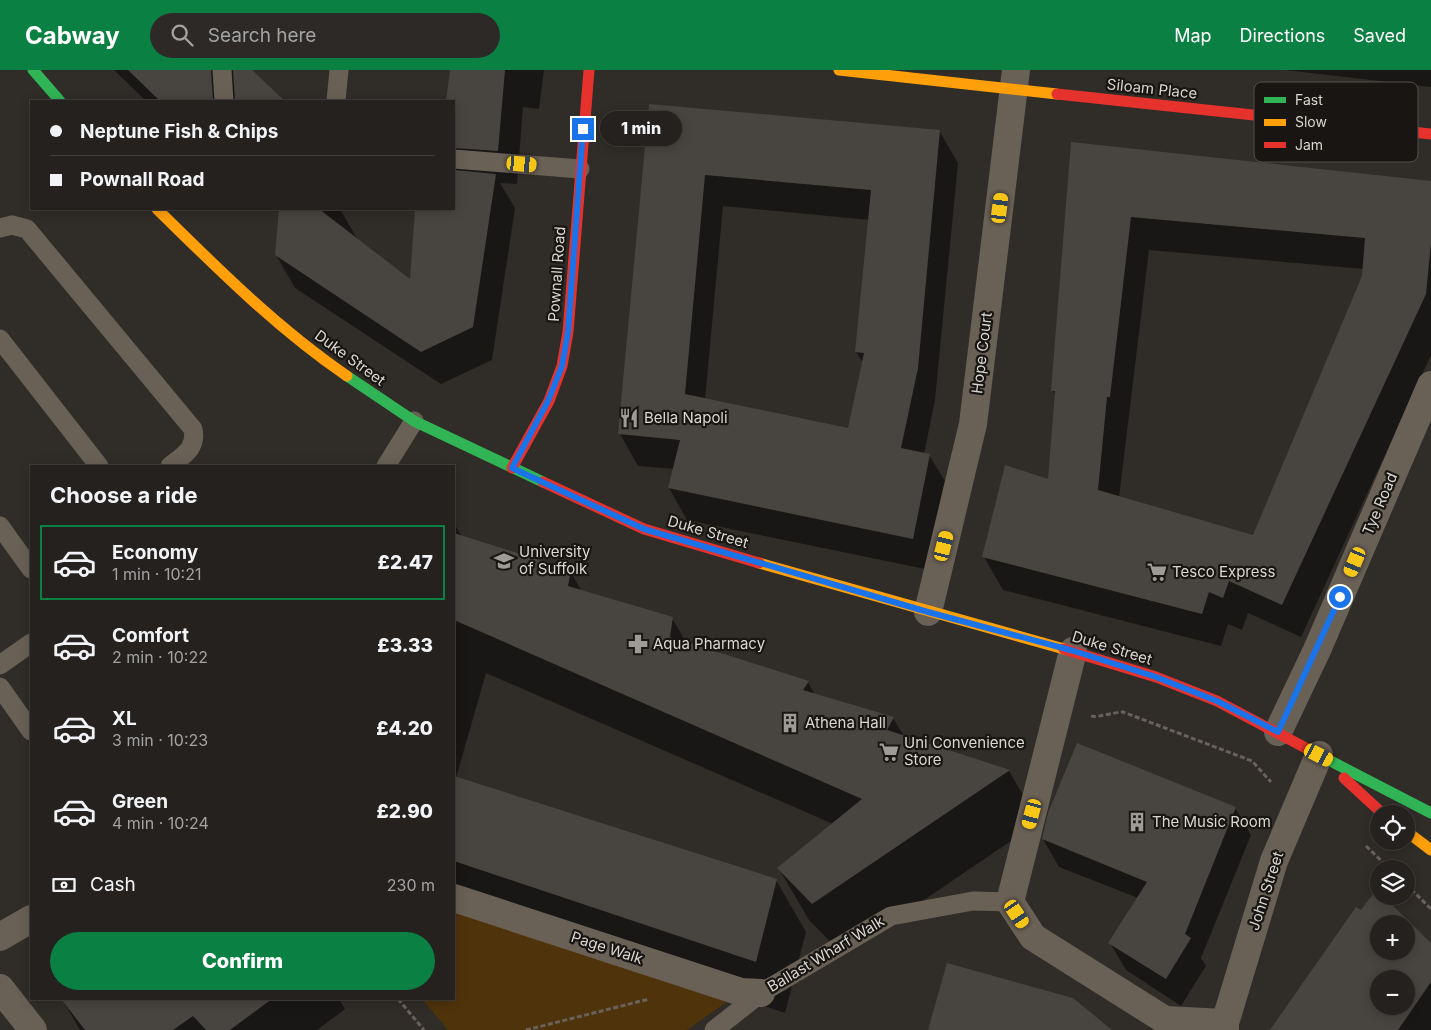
<!DOCTYPE html>
<html lang="en">
<head>
<meta charset="utf-8">
<style>
	:root { --surface:#24211e; --page:#2c2927; --text:#f1f3f6; --muted:#a3a3a4; --line:#413e3c; --accent:#0b8043 }
	body { margin:0; font-family:Inter,sans-serif; background:var(--page); color:var(--text); height:100vh; display:flex; flex-direction:column; font-size:19px; white-space:nowrap }
	* { box-sizing:border-box; margin:0 }
	p { font-size:16px; color:var(--muted) }
	.icon { flex:none; width:28px; height:28px; fill:none; stroke:currentColor; stroke-width:2; stroke-linecap:round; stroke-linejoin:round }
	.map { position:relative; flex:1; overflow:hidden }
	.drawer { position:absolute; left:30px; top:395px; width:425px; height:535px; display:flex; flex-direction:column; background:var(--surface); border-radius:0px; box-shadow:0 2px 12px #0003,0 0 0 1px var(--line) }
	.drawer>* { flex:none }
	.hud { position:absolute; left:30px; top:30px; width:425px; height:110px; border-radius:0px; box-shadow:0 2px 12px #0003,0 0 0 1px var(--line); display:grid; align-content:center; height:110px; padding:0 20px; background:var(--surface) }
	.controls { position:absolute; left:1370px; top:735px; display:grid; gap:10px }
	.controls a { display:grid; place-items:center; width:45px; height:45px; border-radius:50%; background:var(--surface); box-shadow:0 2px 12px #0003,0 0 0 1px var(--line); font-size:25px }
	.end { position:absolute; width:22px; height:22px; margin:-11px; border:6px solid #1a73e8; background:#fff; box-shadow:0 0 0 2px #fff }
	.from { border-radius:50% }
	.bubble { position:absolute; height:35px; border-radius:18px; background:var(--surface); box-shadow:0 2px 12px #0003,0 0 0 1px var(--line); font-size:16px; font-weight:800; line-height:35px; text-align:center }
	.car { position:absolute; width:15px; height:30px; margin:-15px -8px; border-radius:6px; box-shadow:0 0 4px 1px #0007; background:linear-gradient(#f5c518 24%,#345 0 40%,#f5c518 0 76%,#345 0 86%,#f5c518 0) }
	.hud b { display:flex; align-items:center; gap:18px; height:48px; font-size:19px }
	.hud b+b { border-top:1px solid var(--line) }
	.hud i { width:12px; height:12px; background:var(--text) }
	ul { padding:0; list-style:none }
	li { display:flex; align-items:center; gap:15px; height:75px; margin:0 10px 8px; padding:0 10px; border:2px solid transparent; border-radius:0px }
	li div { flex:1 }
	li b { display:block; font-size:19px }
	li em { font-style:normal; font-weight:800 }
	li.active { border-color:var(--accent) }
	li>.icon { width:45px; height:45px; stroke-width:1.5 }
	h2 { padding:0 20px; font-size:22px; line-height:60px }
	.pay { display:flex; align-items:center; gap:12px; height:55px; padding:0 20px; font-size:19px }
	.pay p { margin-inline-start:auto }
	.cta { display:flex; gap:10px; margin-top:auto; padding:10px 20px }
	.cta a { flex:1; height:58px; border-radius:30px; background:var(--accent); color:#fff; font-size:20px; font-weight:800; line-height:58px; text-align:center }
	header { display:flex; align-items:center; gap:30px; box-sizing:border-box; height:70px; padding:0 25px; background:var(--accent); color:#fff }
	header strong { font-size:24px }
	nav { display:flex; gap:28px; margin-inline-start:auto; font-size:18px }
	.search { width:350px; height:45px; background:var(--page); display:flex; align-items:center; gap:12px; box-sizing:border-box; padding:0 18px; border-radius:28px; color:var(--muted); font-size:19px }
	.map>svg:first-child { display:block }
	.green { fill:#4f330b }
	.shadow { fill:#0007; fill-rule:evenodd }
	.building { fill:#484541; fill-rule:evenodd }
	.lines { fill:none; stroke-linecap:round; stroke-linejoin:round }
	.path { stroke:#69625c; stroke-width:3; stroke-dasharray:5 2.5; stroke-linecap:butt }
	.lane { stroke:#696056; stroke-width:19 }
	.street { stroke:#696056; stroke-width:28 }
	.fast { stroke:#30b455; stroke-width:11 }
	.slow { stroke:#ff9f0a; stroke-width:11 }
	.jam { stroke:#e5322d; stroke-width:11 }
	.route { stroke:#1a73e8; stroke-width:6 }
	.labels { text-anchor:middle; stroke-width:4.5; stroke-linejoin:round; paint-order:stroke }
	.street-label { font-size:15px; fill:#dad6d1; stroke:#181512 }
	.poi-label { font-size:15px; fill:#dad6d1; stroke:#181512; text-anchor:start }
	.key { fill:#181512; stroke:#524f4b; stroke-width:1 }
	.key-label { font-size:14px; fill:#dad6d1 }
</style>
</head>
<body>
<header>
<strong>Cabway</strong>
<div class="search"><svg class="icon" aria-label="search" viewBox="0 0 24 24"><circle cx="10" cy="10" r="6"/><path d="M15 15l6 6"/></svg>Search here</div>
<nav><a>Map</a><a>Directions</a><a>Saved</a></nav>
</header>
<div class="map">
<svg width="1431" height="960" viewBox="0 0 1431 960">
	<rect width="100%" height="100%" fill="#302c28"/>
	<polygon class="green" points="454,828 741,922 687,960 448,960 422,929 454,929"/>
	<g class="shadow">
		<polygon points="114,0 250,0 280,31 235,31 235,29 146,31"/>
		<polygon points="451,0 544,0 539,39 523,37 517,114 500,113 515,138 492,290 441,314 295,218 276,185 280,139 340,139 358,170 411,212 416,139 454,139 454,31 447,31"/>
		<polygon points="1285,0 1431,0 1431,17"/>
		<path d="M 650,35 L 940,62 L 958,93 L 935,330 L 924,384 L 929,385 L 948,416 L 930,500 L 687,450 L 669,418 L 674,399 L 638,396 L 620,364 ZM 723,136 L 870,150 L 856,282 L 863,293 L 849,359 L 705,330 Z"/>
		<path d="M 1072,73 L 1431,112 L 1431,285 L 1301,567 L 1248,543 L 1242,560 L 1228,554 L 1221,576 L 1003,520 L 984,487 L 1049,411 L 1056,326 L 1053,321 ZM 1149,180 L 1364,199 L 1364,206 L 1254,466 L 1119,428 Z"/>
		<polygon points="454,453 462,467 570,501 581,520 672,548 687,574 808,612 815,625 893,648 904,666 1009,701 1039,752 843,885 809,850 779,799 833,754 486,603 456,708 776,810 806,862 785,943 454,832"/>
		<polygon points="1235,738 1251,765 1201,888 1206,896 1181,936 1126,900 1110,873 1138,828 1059,797 1043,769"/>
		<path d="M 1376,822 L 1431,874 L 1431,960 L 1272,960 ZM 1379,854 L 1406,854 L 1406,881 L 1379,881 ZM 1379,909 L 1406,909 L 1406,936 L 1379,936 Z"/>
		<polygon points="62,929 339,929 345,939 317,960 80,960"/>
	</g>
	<g class="building">
		<polygon points="128,0 211,0 213,31 160,31"/>
		<polygon points="233,0 252,0 285,31 235,31"/>
		<polygon points="450,0 505,0 498,81 454,78 454,31 446,31"/>
		<path d="M 649,34 L 940,60 L 918,298 L 901,378 L 930,384 L 913,469 L 668,418 L 680,370 L 618,364 ZM 705,105 L 871,120 L 855,282 L 864,283 L 848,358 L 685,324 Z"/>
		<path d="M 1071,72 L 1431,111 L 1431,173 L 1426,224 L 1282,535 L 1229,511 L 1223,528 L 1209,522 L 1202,544 L 982,487 L 1005,395 L 1048,409 L 1055,321 L 1051,321 ZM 1131,147 L 1365,168 L 1362,206 L 1253,465 L 1098,420 L 1107,327 L 1110,327 Z"/>
		<polygon points="454,100 496,104 473,257 421,282 275,185 279,139 319,139 410,209 415,139 454,139"/>
		<polygon points="454,463 571,500 568,516 673,547 670,567 809,611 803,620 894,647 887,660 1010,700 812,834 777,798 862,729 454,550"/>
		<polygon points="1077,673 1236,737 1185,864 1191,868 1166,909 1108,873 1147,812 1042,769 1048,743"/>
		<polygon points="454,706 777,809 756,892 454,791"/>
		<path d="M 1376,820 L 1379,826 L 1383,826 L 1431,873 L 1431,912 L 1398,960 L 1270,960 L 1356,837 L 1361,840 ZM 1379,854 L 1406,854 L 1406,881 L 1379,881 ZM 1379,909 L 1406,909 L 1406,936 L 1379,936 Z"/>
		<polygon points="947,893 1073,928 1112,960 928,960"/>
		<polygon points="61,929 272,929 230,960 206,960 193,946 173,960 85,960"/>
	</g>
	<g class="lines">
		<g class="path">
			<path d="M 1091,646 C 1098,648 1114,642 1123,642 L 1252,691 L 1271,712"/>
			<polyline points="1366,776 1390,799"/>
			<polyline points="1406,814 1431,839"/>
			<polyline points="1408,817 1414,809"/>
			<polyline points="398,929 424,960"/>
			<polyline points="526,960 649,929"/>
		</g>
		<g class="lane">
			<polyline points="222,0 224,31"/>
			<polyline points="336,31 339,0"/>
			<polyline points="454,89 580,99"/>
			<path d="M 0,158 L 12,155 L 27,159 L 193,359 C 197,378 184,385 170,396"/>
			<polyline points="0,269 99,396"/>
			<polyline points="386,396 414,351"/>
			<polyline points="0,456 31,499"/>
			<polyline points="0,595 31,573"/>
			<polyline points="0,617 31,661"/>
			<polyline points="714,960 761,923 891,846 973,831 1010,832"/>
		</g>
		<g class="street">
			<polyline points="928,542 973,354 1016,0"/>
			<polyline points="1073,581 1010,832 1033,867 1165,950 1225,953"/>
			<polyline points="1278,662 1317,580 1431,315"/>
			<polyline points="454,828 741,922 761,923"/>
			<polyline points="0,867 31,849"/>
			<polyline points="0,918 33,960"/>
			<polyline points="1225,960 1225,953 1274,791 1319,685"/>
		</g>
		<g class="fast">
			<polyline points="33,0 60,31"/>
			<polyline points="347,306 414,351 543,412"/>
			<polyline points="1319,685 1431,743"/>
		</g>
		<g class="slow">
			<polyline points="839,0 1057,24"/>
			<path d="M 157,139 C 217,198 277,258 347,306"/>
			<polyline points="759,493 1064,579"/>
			<polyline points="1406,761 1431,780"/>
		</g>
		<g class="jam">
			<polyline points="1057,24 1431,64"/>
			<polyline points="512,398 549,331 562,296 568,262 589,0"/>
			<polyline points="543,412 644,459 759,493"/>
			<polyline points="1064,579 1156,607 1217,631 1319,685"/>
			<polyline points="1344,708 1383,744"/>
		</g>
	</g>
	<g class="lines">
		<polyline class="route" points="583,59 568,262 562,296 548,331 512,398 644,459 928,542 1074,581 1156,607 1217,631 1278,662 1340,527"/>
	</g>
	<defs>
		<symbol id="restaurant-bare" viewBox="-9 -9 18 18"><path d="M-5-6h1v4h1v-4h1v4h1v-4h1v5L-1.5 .5V6h-2V.5L-5-1ZM5-6V6H3V1.5H1.5Q1.5-4 5-6Z" fill="#9e9a96" stroke="#181512" stroke-width="2.5" paint-order="stroke"/></symbol>
		<symbol id="university-bare" viewBox="-9 -9 18 18"><path d="M0-5L7-2L0 1L-7-2ZM-4 1L0 2.5L4 1V4Q0 6-4 4Z" fill="#9e9a96" stroke="#181512" stroke-width="2.5" paint-order="stroke"/></symbol>
		<symbol id="supermarket-bare" viewBox="-9 -9 18 18"><path d="M-6-5.5h2.5l.6 2H6L4.5 2H-2.5L-4.4-4H-6ZM-1.5 3.2a1.3 1.3 0 1 0 .1 0ZM3 3.2a1.3 1.3 0 1 0 .1 0Z" fill="#9e9a96" stroke="#181512" stroke-width="2.5" paint-order="stroke"/></symbol>
		<symbol id="pharmacy-bare" viewBox="-9 -9 18 18"><path d="M-2-6h4v4h4v4h-4v4h-4v-4h-4v-4h4Z" fill="#9e9a96" stroke="#181512" stroke-width="2.5" paint-order="stroke"/></symbol>
		<symbol id="building-bare" viewBox="-9 -9 18 18"><path d="M-4-6H4V6H1V3H-1V6H-4ZM-2.5-4.3h1.7v1.8h-1.7ZM.8-4.3h1.7v1.8H.8ZM-2.5-1h1.7V.8h-1.7ZM.8-1h1.7V.8H.8Z" fill="#9e9a96" stroke="#181512" stroke-width="2.5" paint-order="stroke"/></symbol>
	</defs>
	<g fill-rule="evenodd">
		<use href="#restaurant-bare" x="615" y="334" width="28" height="28"/>
		<use href="#university-bare" x="490" y="477" width="28" height="28"/>
		<use href="#supermarket-bare" x="1143" y="488" width="28" height="28"/>
		<use href="#pharmacy-bare" x="624" y="560" width="28" height="28"/>
		<use href="#building-bare" x="776" y="639" width="28" height="28"/>
		<use href="#supermarket-bare" x="875" y="668" width="28" height="28"/>
		<use href="#building-bare" x="1123" y="738" width="28" height="28"/>
	</g>
	<g class="labels">
		<g class="street-label">
			<text transform="translate(1152 19) rotate(6)" y="5">Siloam Place</text>
			<text transform="translate(557 204) rotate(-86)" y="5">Pownall Road</text>
			<text transform="translate(982 283) rotate(-83)" y="5">Hope Court</text>
			<text transform="translate(350 288) rotate(36)" y="5">Duke Street</text>
			<text transform="translate(1380 434) rotate(-67)" y="5">Tye Road</text>
			<text transform="translate(708 462) rotate(16)" y="5">Duke Street</text>
			<text transform="translate(1112 578) rotate(17)" y="5">Duke Street</text>
			<text transform="translate(1266 821) rotate(-72)" y="5">John Street</text>
			<text transform="translate(607 878) rotate(18)" y="5">Page Walk</text>
			<text transform="translate(826 884) rotate(-31)" y="5">Ballast Wharf Walk</text>
		</g>
		<g class="poi-label">
			<text x="644" y="353">Bella Napoli</text>
			<text x="519" y="487">University<tspan x="519" dy="17">of Suffolk</tspan></text>
			<text x="1172" y="507">Tesco Express</text>
			<text x="653" y="579">Aqua Pharmacy</text>
			<text x="805" y="658">Athena Hall</text>
			<text x="904" y="678">Uni Convenience<tspan x="904" dy="17">Store</tspan></text>
			<text x="1152" y="757">The Music Room</text>
		</g>
	</g>
	<rect x="1254" y="12" width="164" height="80" rx="8" class="key"/>
	<rect x="1264" y="27" width="22" height="6" fill="#30b455"/>
	<rect x="1264" y="49" width="22" height="7" fill="#ff9f0a"/>
	<rect x="1264" y="72" width="22" height="6" fill="#e5322d"/>
	<g class="key-label">
		<text x="1295" y="35">Fast</text>
		<text x="1295" y="57">Slow</text>
		<text x="1295" y="80">Jam</text>
	</g>
</svg>
<div class="controls">
<a><svg class="icon" aria-label="locate" viewBox="0 0 24 24"><circle cx="12" cy="12" r="6"/><path d="M12 2v4M12 18v4M2 12h4M18 12h4"/></svg></a>
<a><svg class="icon" aria-label="layers" viewBox="0 0 24 24"><path d="M12 4l9 5-9 5-9-5zM3 14l9 5 9-5"/></svg></a>
<a>+</a>
<a>−</a>
</div>
<i class="end from" style="left:1340px;top:527px"></i>
<i class="end" style="left:583px;top:59px"></i>
<div class="bubble" style="left:600px;top:41px;width:82px">1 min</div>
<i class="car" style="left:522px;top:94px;rotate:95deg"></i>
<i class="car" style="left:1000px;top:138px;rotate:7deg"></i>
<i class="car" style="left:944px;top:476px;rotate:14deg"></i>
<i class="car" style="left:1355px;top:492px;rotate:203deg"></i>
<i class="car" style="left:1319px;top:685px;rotate:117deg"></i>
<i class="car" style="left:1032px;top:744px;rotate:195deg"></i>
<i class="car" style="left:1017px;top:844px;rotate:146deg"></i>
<div class="hud">
<b><i class="from"></i>Neptune Fish &amp; Chips</b>
<b><i></i>Pownall Road</b>
</div>
<section class="drawer">
<h2>Choose a ride</h2>
<ul>
<li class="active"><svg class="icon" aria-label="car" viewBox="0 0 24 24"><path d="M5 17H2v-5l4-1 3-4h7l3 4 3 1v5h-3M9 17h6M6 11h13"/><circle cx="7" cy="17" r="2"/><circle cx="17" cy="17" r="2"/></svg><div><b>Economy</b><p>1 min · 10:21</p></div><em>£2.47</em></li>
<li><svg class="icon" aria-label="car" viewBox="0 0 24 24"><path d="M5 17H2v-5l4-1 3-4h7l3 4 3 1v5h-3M9 17h6M6 11h13"/><circle cx="7" cy="17" r="2"/><circle cx="17" cy="17" r="2"/></svg><div><b>Comfort</b><p>2 min · 10:22</p></div><em>£3.33</em></li>
<li><svg class="icon" aria-label="car" viewBox="0 0 24 24"><path d="M5 17H2v-5l4-1 3-4h7l3 4 3 1v5h-3M9 17h6M6 11h13"/><circle cx="7" cy="17" r="2"/><circle cx="17" cy="17" r="2"/></svg><div><b>XL</b><p>3 min · 10:23</p></div><em>£4.20</em></li>
<li><svg class="icon" aria-label="car" viewBox="0 0 24 24"><path d="M5 17H2v-5l4-1 3-4h7l3 4 3 1v5h-3M9 17h6M6 11h13"/><circle cx="7" cy="17" r="2"/><circle cx="17" cy="17" r="2"/></svg><div><b>Green</b><p>4 min · 10:24</p></div><em>£2.90</em></li>
</ul>
<div class="pay"><svg class="icon" aria-label="cash" viewBox="0 0 24 24"><path d="M3 7h18v10H3z"/><circle cx="12" cy="12" r="2"/></svg>Cash<p>230 m</p></div>
<div class="cta"><a>Confirm</a></div>
</section>
</div>
</body>
</html>
